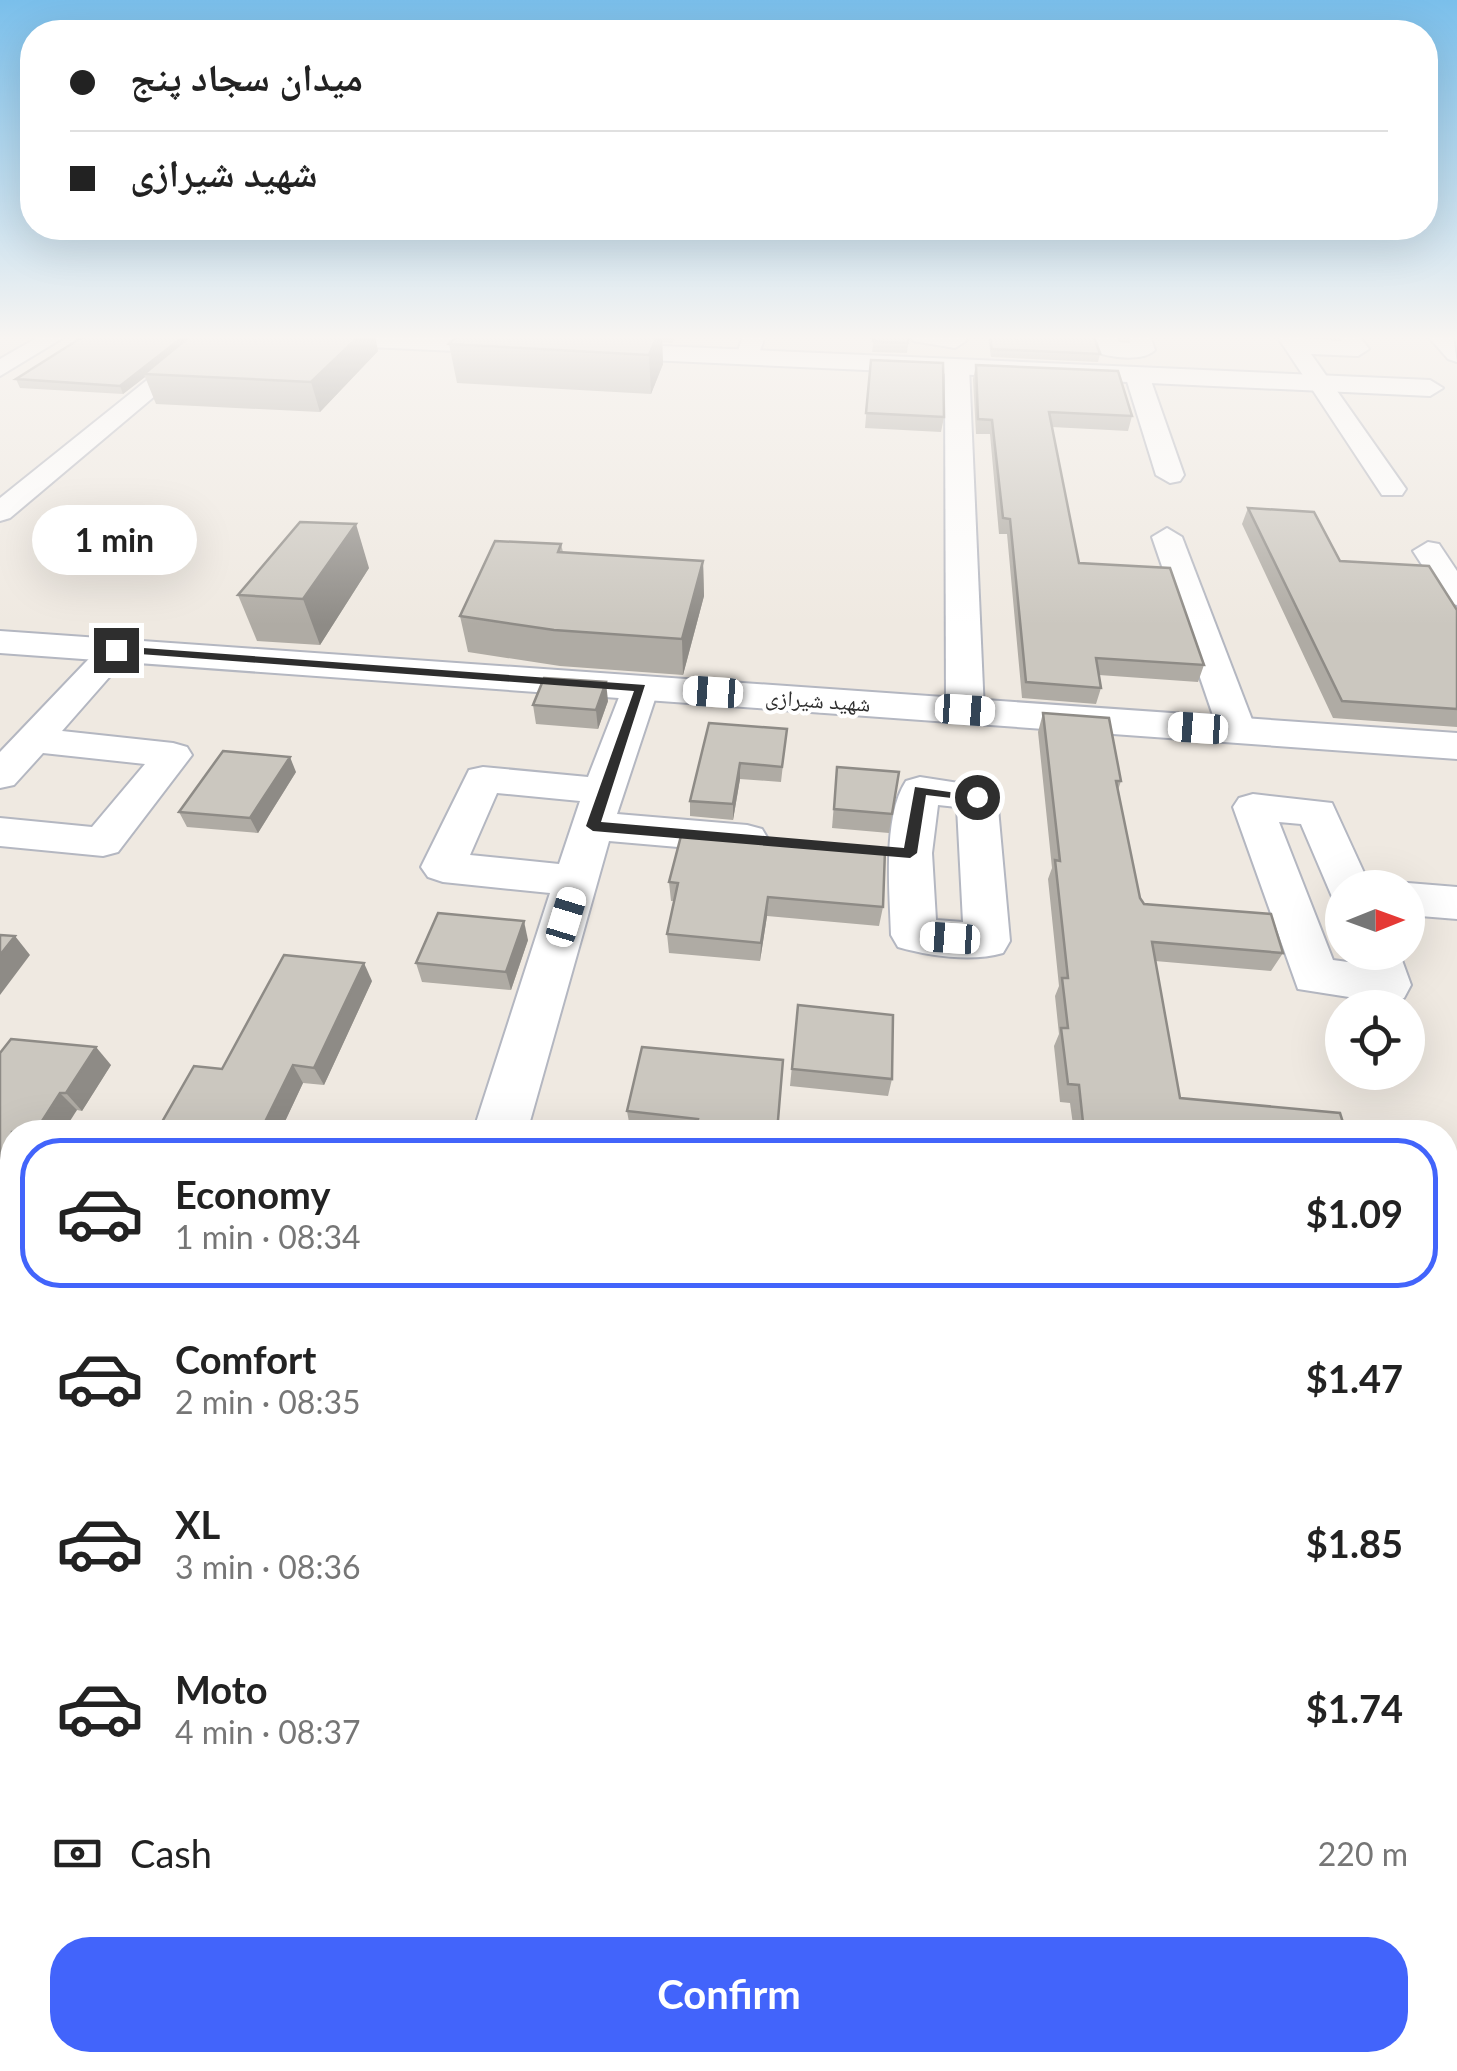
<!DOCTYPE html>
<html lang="en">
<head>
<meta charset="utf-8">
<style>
	:root { --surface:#fff; --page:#f2f2f2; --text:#222; --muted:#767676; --line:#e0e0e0; --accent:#4264fb }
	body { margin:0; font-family:Lato,"Noto Naskh Arabic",sans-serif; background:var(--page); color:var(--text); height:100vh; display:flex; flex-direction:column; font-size:38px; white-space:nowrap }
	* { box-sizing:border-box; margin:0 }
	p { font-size:32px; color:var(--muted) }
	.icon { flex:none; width:55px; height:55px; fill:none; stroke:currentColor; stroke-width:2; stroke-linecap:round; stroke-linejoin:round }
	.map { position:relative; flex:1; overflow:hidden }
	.details { position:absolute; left:0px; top:1120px; width:1458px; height:952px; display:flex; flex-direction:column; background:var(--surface); border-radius:40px 40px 0 0; box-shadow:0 10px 40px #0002 }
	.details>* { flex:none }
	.hud { position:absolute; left:20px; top:20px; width:1418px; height:220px; border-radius:40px; box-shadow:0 10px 40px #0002; display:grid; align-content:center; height:220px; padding:0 50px; background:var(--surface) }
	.needle { width:65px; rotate:89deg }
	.controls { position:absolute; left:1325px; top:870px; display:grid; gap:20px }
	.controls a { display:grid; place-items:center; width:100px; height:100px; border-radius:50%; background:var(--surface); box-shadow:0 10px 40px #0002; font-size:50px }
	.end { position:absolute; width:45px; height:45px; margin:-22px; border:12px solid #2e2e2e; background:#fff; box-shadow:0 0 0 5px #fff }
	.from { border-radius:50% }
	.bubble { position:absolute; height:70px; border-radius:35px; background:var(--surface); box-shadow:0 10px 40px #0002; font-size:32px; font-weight:700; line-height:70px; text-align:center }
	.car { position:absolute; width:30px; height:60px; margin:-30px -15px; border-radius:12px; box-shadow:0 0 8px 2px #0007; background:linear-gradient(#fff 24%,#345 0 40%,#fff 0 76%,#345 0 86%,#fff 0) }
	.hud b { display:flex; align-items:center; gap:35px; height:95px; font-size:38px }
	.hud b+b { border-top:2px solid var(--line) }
	.hud i { width:25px; height:25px; background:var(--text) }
	ul { padding:18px 0 0; list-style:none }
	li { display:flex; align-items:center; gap:30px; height:150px; margin:0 20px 15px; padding:0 30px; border:5px solid transparent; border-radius:40px }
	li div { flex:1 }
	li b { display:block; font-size:38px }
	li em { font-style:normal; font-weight:700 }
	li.current { border-color:var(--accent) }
	li>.icon { width:90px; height:90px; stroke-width:1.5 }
	.pay { display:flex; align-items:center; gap:25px; height:110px; padding:0 50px; font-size:38px }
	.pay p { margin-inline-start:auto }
	.primary-button { display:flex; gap:20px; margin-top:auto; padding:20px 50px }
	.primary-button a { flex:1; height:115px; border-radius:40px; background:var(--accent); color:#fff; font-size:40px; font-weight:700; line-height:115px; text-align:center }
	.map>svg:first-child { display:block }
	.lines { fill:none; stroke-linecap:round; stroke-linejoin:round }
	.street-casing { stroke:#b4b7c1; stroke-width:4 }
	.secondary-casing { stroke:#b4b7c1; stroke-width:4 }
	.street { fill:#fff; fill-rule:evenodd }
	.secondary { fill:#fff; fill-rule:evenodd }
	.wall { fill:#afaba4 }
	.shaded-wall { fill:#8e8b86 }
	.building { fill:#cbc7bf; stroke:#8e8b86; stroke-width:2.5 }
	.route { fill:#2e2e2e }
	.labels { text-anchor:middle; stroke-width:8; stroke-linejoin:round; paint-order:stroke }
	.far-street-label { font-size:22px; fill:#2e2e2e; stroke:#fff }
</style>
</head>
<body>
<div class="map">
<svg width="1457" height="2071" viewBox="0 0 1457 2071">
	<rect width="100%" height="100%" fill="#efe9e1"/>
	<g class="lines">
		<defs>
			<g id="street">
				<polygon points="40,336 66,336 0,376 0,359"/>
				<polygon points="202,336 226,336 10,518 0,521 0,498"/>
				<polygon points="743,336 765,336 756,362 748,364 736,357"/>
				<polygon points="910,336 966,336 966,341 955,348 913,341"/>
				<path d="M 1094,336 L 1116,336 L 1119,342 L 1130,343 L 1128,336 L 1150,336 L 1155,350 C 1144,361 1117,358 1102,354 Z"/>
				<polygon points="1277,336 1341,341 1337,336 1359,336 1369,349 1358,356 1311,354 1406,489 1402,495 1382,495"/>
				<polygon points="957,360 969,367 984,711 978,719 952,719 946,711 945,367"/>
				<polygon points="1137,368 1149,375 1184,475 1180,481 1170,483 1156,475 1125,375"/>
				<polygon points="1167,528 1182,537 1256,730 1250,738 1224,738 1218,730 1152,537"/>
				<polygon points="1428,542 1439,544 1457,571 1457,605 1446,602 1413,551"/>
				<polygon points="116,640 128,643 133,650 62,731 173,743 187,747 192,755 118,852 103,856 0,846 0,818 92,827 145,764 43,753 14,785 0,788 0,752 104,643"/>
				<path d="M 641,676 L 654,679 L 659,687 L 617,814 L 747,825 L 762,829 L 768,839 L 762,849 L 747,853 L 609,841 L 527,1132 L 473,1132 L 550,893 L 443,882 L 428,877 L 421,867 L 469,770 L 483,767 L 588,777 L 623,687 L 628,679 ZM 497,793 L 580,801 L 559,864 L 470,855 Z"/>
				<path d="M 920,777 L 991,788 L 997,797 L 1010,941 L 1003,953 C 972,962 929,956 898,947 L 891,935 C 890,893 882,817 906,781 ZM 938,805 L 957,807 L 963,922 L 936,920 L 932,853 Z"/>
				<polygon points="1253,794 1332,803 1371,888 1342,888 1342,901 1333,899 1301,824 1279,822 1333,960 1355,963 1352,952 1399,952 1411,985 1404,998 1387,1003 1298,989 1233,807 1239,798"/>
				<polygon points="1408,883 1457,887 1457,919 1408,915 1408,888 1394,888"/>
				<polygon points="1445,1179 1457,1180 1457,1230 1445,1229"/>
				<polygon points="1445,1406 1457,1411 1457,1511 1445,1506"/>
				<polygon points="0,1885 12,1887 12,1973 0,1971"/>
				<polygon points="175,2060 265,2060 262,2071 170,2071"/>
				<polygon points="839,2060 929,2060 929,2071 837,2071"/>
				<polygon points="984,2060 1074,2060 1075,2071 983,2071"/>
			</g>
			<g id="secondary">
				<polygon points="271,336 436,336 1430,380 1443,388 1430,396 283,343"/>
				<polygon points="1428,336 1453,336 1457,362 1448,359"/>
				<polygon points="0,631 1457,733 1457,759 0,653"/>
			</g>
		</defs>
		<use href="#street" class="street-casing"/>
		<use href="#secondary" class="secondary-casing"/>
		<use href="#street" class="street"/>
		<use href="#secondary" class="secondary"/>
	</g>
	<g class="wall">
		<polygon points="457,336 675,336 672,343 662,342 663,364 651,394 457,383 449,344"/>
		<polygon points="874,336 909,336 907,353 872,352"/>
		<polygon points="988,336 1094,336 1100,354 1098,362 991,357"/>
		<polygon points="378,351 320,412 156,404 145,377 123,394 20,388 16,379"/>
		<polygon points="871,360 944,417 941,432 865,428"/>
		<polygon points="976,365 1132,416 1128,431 1052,427 1079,563 1204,665 1198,682 1099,675 1101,688 1096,704 1022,698 1007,534 999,534 990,434 976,434 973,379"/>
		<polygon points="1248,508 1340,561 1457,610 1457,727 1333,718 1242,524"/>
		<polygon points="561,544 563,552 703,561 704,596 683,675 560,666 468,652 460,616"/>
		<polygon points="369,568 320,645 257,641 238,595"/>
		<polygon points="608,701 598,729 536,724 533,705"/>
		<polygon points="1043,713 1121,781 1118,790 1140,898 1144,904 1283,953 1271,971 1155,961 1180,1098 1346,1132 1074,1132 1070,1103 1060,1102 1054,1046 1059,1034 1055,996 1059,986 1048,879 1052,868 1038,732"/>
		<polygon points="787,729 781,782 740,779 733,820 690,816 690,801"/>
		<polygon points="837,767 899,772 889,833 832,828"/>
		<polygon points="296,772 258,833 187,827 179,812"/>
		<polygon points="669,882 883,907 879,926 767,916 760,961 669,953 667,934 674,901 671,901"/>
		<polygon points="528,940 511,990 422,982 416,963"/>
		<polygon points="372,981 324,1085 303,1083 280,1132 171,1132 162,1122 222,1069"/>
		<polygon points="798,1005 892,1079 888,1096 790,1086"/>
		<polygon points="642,1047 777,1132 668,1132 630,1128 627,1111"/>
		<polygon points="0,1053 111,1065 82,1111 77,1110 12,1132 12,1215 0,1235"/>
		<polygon points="12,1416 12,1501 0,1498 0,1438"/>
		<polygon points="1445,1500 1457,1534 1457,1616 1455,1616 1445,1615"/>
		<polygon points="1104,2060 1275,2060 1277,2071 1105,2071"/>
	</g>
	<g class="shaded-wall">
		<polygon points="184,336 197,336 144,374 145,377 123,394 120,386"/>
		<polygon points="359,336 375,336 378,351 320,412 311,382"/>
		<polygon points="657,336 662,336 663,364 651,394 649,355"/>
		<polygon points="356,524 369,568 320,645 303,599"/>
		<polygon points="703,561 704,596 683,675 682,639"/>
		<polygon points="606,682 608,701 598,729 596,710"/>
		<polygon points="290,757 296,772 258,833 250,818"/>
		<polygon points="740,763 740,779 733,820 733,804"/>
		<polygon points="768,897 767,916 760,961 761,943"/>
		<polygon points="524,921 528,940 511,990 506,972"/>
		<polygon points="15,936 30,955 0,995 0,955"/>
		<polygon points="364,963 372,981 324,1085 314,1068"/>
		<polygon points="96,1047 111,1065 82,1111 66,1093"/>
		<polygon points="293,1065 303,1083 280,1132 260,1132"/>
		<polygon points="60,1093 77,1110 63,1132 35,1132"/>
		<polygon points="12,1168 12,1215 0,1235 0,1188"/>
	</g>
	<g class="building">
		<polygon points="84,336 184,336 120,386 16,379"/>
		<polygon points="190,336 359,336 311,382 144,374"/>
		<polygon points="457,336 657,336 649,355 449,344"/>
		<polygon points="874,336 909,336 908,343 873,341"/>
		<polygon points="990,336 1094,336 1100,354 992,349"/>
		<polygon points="871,360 943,363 944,417 866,413"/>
		<polygon points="976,365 1118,371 1132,416 1049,412 1079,563 1170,568 1204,665 1096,658 1101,688 1026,682 1010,519 1003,518 992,420 978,419"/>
		<polygon points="1248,508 1314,512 1340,561 1429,566 1457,610 1457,709 1342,701"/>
		<polygon points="300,522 356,524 303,599 238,595"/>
		<polygon points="495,541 561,544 558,552 703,561 682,639 554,630 460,616"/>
		<polygon points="544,678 606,682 596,710 533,705"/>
		<polygon points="1043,713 1109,718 1121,781 1116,781 1140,898 1144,904 1271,914 1283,953 1152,942 1180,1098 1340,1113 1346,1132 1084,1132 1079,1085 1068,1084 1061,1028 1068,1028 1062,978 1068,978 1055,860 1060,861"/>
		<polygon points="709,723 787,729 782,767 740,763 733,804 690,801"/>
		<polygon points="223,751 290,757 250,818 179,812"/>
		<polygon points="837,767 899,772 892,814 834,809"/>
		<polygon points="682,832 885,850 883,907 768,897 761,943 667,934 678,883 669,882"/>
		<polygon points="438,913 524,921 506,972 416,963"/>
		<polygon points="0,935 15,936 0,955"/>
		<polygon points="284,955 364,963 314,1068 293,1065 260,1132 162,1122 194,1066 222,1069"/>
		<polygon points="798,1005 893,1015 892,1079 792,1069"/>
		<polygon points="11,1039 96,1047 66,1093 60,1093 35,1132 12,1132 12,1168 0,1188 0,1053"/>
		<polygon points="642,1047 783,1060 777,1132 695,1132 698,1119 627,1111"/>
		<polygon points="12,1416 12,1492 0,1491 0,1438"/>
		<polygon points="1445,1500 1446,1500 1457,1534 1457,1606 1445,1605"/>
		<polygon points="1445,1751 1457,1753 1457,1902 1445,1900"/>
		<polygon points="399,2060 681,2060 680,2071 396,2071"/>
		<polygon points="1120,2060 1275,2060 1277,2071 1121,2071"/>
		<polygon points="1325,2060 1363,2060 1364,2067"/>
	</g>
	<linearGradient id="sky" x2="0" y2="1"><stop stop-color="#7abfeb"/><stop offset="0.54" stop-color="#f8f5f2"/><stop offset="1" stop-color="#f8f5f2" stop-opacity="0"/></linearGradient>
	<rect width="1457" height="625" fill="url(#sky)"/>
	<polygon class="route" points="116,646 645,685 601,822 904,848 915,787 984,797 977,801 926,795 917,853 910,858 593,831 586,826 634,691 113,652"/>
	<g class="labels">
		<g class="far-street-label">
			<text transform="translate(818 700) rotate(4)" y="8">شهید شیرازی</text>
		</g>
	</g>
</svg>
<div class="controls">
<a><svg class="needle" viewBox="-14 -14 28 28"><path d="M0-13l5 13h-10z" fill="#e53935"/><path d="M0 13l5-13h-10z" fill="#767676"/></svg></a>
<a><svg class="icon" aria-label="locate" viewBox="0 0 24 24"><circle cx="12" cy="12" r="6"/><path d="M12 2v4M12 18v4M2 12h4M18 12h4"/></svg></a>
</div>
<i class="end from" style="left:977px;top:797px"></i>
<i class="end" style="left:116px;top:650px"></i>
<div class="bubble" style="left:32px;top:505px;width:165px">1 min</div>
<i class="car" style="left:713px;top:692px;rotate:274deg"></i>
<i class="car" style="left:965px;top:710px;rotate:94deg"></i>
<i class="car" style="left:1198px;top:728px;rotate:274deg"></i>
<i class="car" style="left:566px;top:917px;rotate:17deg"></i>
<i class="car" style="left:950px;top:938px;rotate:274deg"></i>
<div class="hud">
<b><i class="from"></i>میدان سجاد پنج</b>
<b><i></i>شهید شیرازی</b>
</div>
<section class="details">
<ul>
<li class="current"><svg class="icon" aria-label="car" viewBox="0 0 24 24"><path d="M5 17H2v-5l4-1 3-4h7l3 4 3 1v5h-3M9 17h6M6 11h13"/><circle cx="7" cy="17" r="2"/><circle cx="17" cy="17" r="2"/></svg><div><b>Economy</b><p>1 min · 08:34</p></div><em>$1.09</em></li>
<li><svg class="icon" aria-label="car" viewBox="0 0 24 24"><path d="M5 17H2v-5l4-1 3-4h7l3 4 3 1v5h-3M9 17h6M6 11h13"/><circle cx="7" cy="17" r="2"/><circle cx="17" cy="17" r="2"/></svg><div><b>Comfort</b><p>2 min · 08:35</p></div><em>$1.47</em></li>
<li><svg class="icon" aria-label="car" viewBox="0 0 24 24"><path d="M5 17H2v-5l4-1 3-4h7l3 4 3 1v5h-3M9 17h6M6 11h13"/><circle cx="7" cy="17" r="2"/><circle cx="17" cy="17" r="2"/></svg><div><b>XL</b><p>3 min · 08:36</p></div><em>$1.85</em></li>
<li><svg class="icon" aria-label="car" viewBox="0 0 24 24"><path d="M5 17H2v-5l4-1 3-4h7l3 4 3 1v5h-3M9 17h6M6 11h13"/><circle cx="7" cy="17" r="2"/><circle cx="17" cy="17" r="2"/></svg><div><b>Moto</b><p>4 min · 08:37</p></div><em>$1.74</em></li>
</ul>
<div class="pay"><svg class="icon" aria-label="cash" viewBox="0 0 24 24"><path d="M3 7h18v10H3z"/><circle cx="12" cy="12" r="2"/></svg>Cash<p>220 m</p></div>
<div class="primary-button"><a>Confirm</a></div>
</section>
</div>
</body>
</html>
